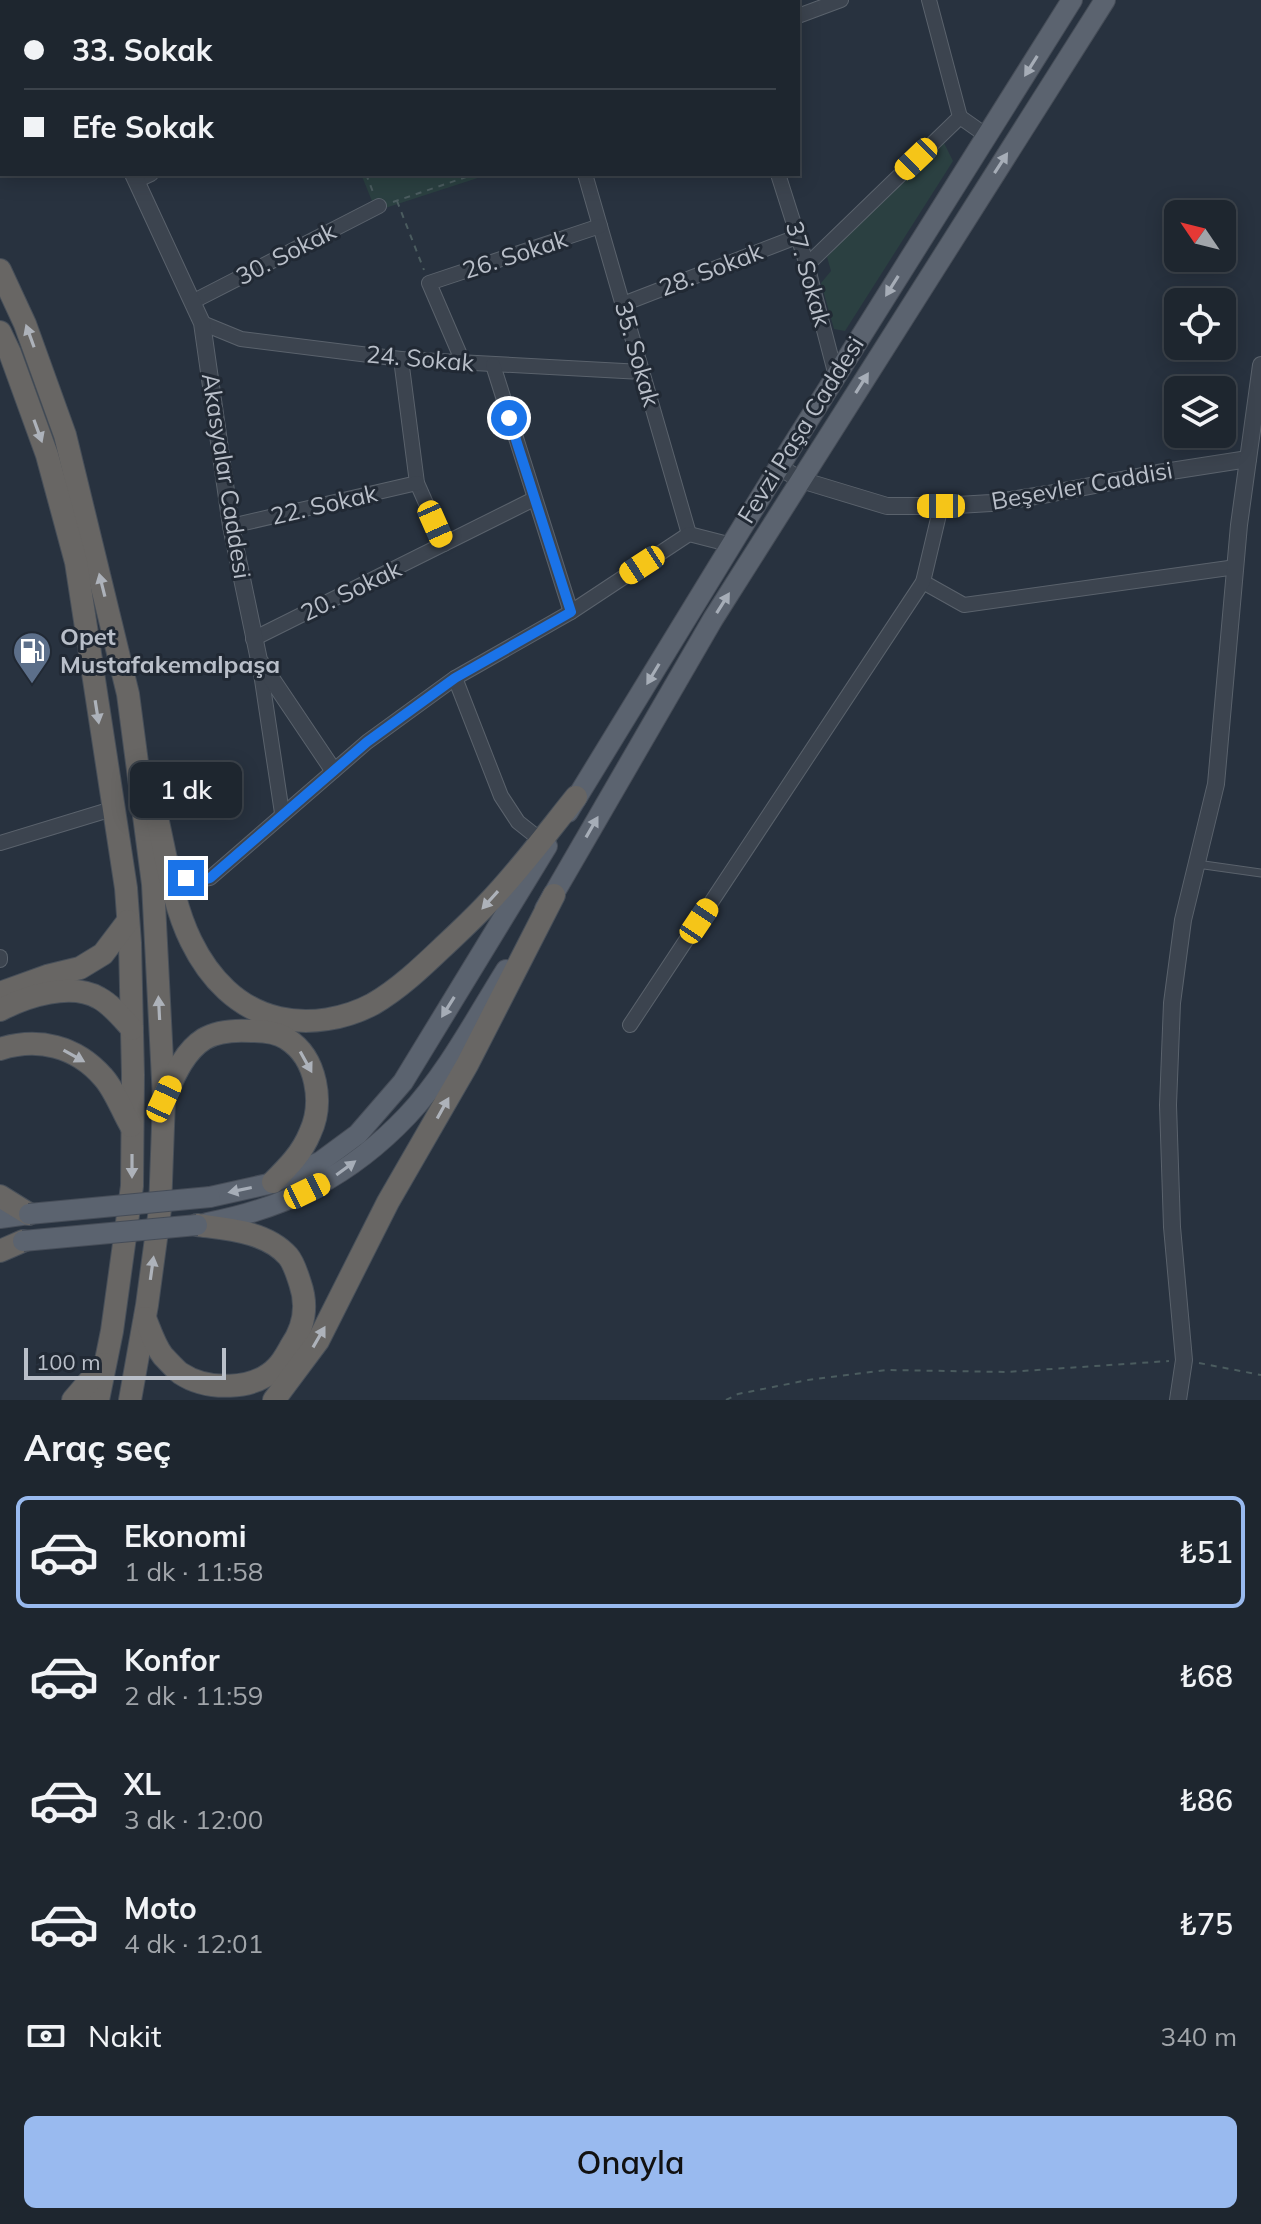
<!DOCTYPE html>
<html lang="tr">
<head>
<meta charset="utf-8">
<style>
	:root { --surface:#1e262f; --page:#262e37; --text:#f1f3f6; --muted:#a1a5aa; --line:#3c434b; --accent:#99baef }
	body { margin:0; font-family:Mulish,sans-serif; background:var(--page); color:var(--text); height:100vh; display:flex; flex-direction:column; font-size:30px; white-space:nowrap }
	* { box-sizing:border-box; margin:0 }
	p { font-size:26px; color:var(--muted) }
	.icon { flex:none; width:44px; height:44px; fill:none; stroke:currentColor; stroke-width:2; stroke-linecap:round; stroke-linejoin:round }
	.map { position:relative; height:1400px; overflow:hidden }
	.sheet { display:flex; flex-direction:column; background:var(--surface); flex:1 }
	.sheet>* { flex:none }
	.top-card { position:absolute; left:0px; top:0px; width:800px; height:176px; box-shadow:0 4px 20px #0003,0 0 0 2px var(--line); display:grid; align-content:center; height:176px; padding:0 24px; background:var(--surface) }
	.needle { width:52px; rotate:305deg }
	.fabs { position:absolute; left:1164px; top:200px; display:grid; gap:16px }
	.fabs a { display:grid; place-items:center; width:72px; height:72px; border-radius:12px; background:var(--surface); box-shadow:0 4px 20px #0003,0 0 0 2px var(--line); font-size:40px }
	.scale { position:absolute; left:24px; bottom:20px; width:202px; box-sizing:border-box; padding-left:8px; border:4px solid #b9bfc9; border-top:0; font-size:22px; line-height:28px; white-space:nowrap; color:#b9bfc9; -webkit-text-stroke:6px #212934; paint-order:stroke }
	.end { position:absolute; width:36px; height:36px; margin:-18px; border:10px solid #1a73e8; background:#fff; box-shadow:0 0 0 4px #fff }
	.from { border-radius:50% }
	.bubble { position:absolute; height:56px; border-radius:12px; background:var(--surface); box-shadow:0 4px 20px #0003,0 0 0 2px var(--line); font-size:26px; font-weight:600; line-height:56px; text-align:center }
	.car { position:absolute; width:24px; height:48px; margin:-24px -12px; border-radius:10px; box-shadow:0 0 6px 2px #0007; background:linear-gradient(#f5c518 24%,#345 0 40%,#f5c518 0 76%,#345 0 86%,#f5c518 0) }
	.top-card b { display:flex; align-items:center; gap:28px; height:76px; font-size:30px }
	.top-card b+b { border-top:2px solid var(--line) }
	.top-card i { width:20px; height:20px; background:var(--text) }
	ul { padding:0; list-style:none }
	li { display:flex; align-items:center; gap:24px; height:112px; margin:0 16px 12px; padding:0 8px; border:4px solid transparent; border-radius:12px }
	li div { flex:1 }
	li b { display:block; font-size:30px }
	li em { font-style:normal; font-weight:600 }
	li.active { border-color:var(--accent) }
	li>.icon { width:72px; height:72px; stroke-width:1.5 }
	h2 { padding:0 24px; font-size:36px; line-height:96px }
	.pay { display:flex; align-items:center; gap:20px; height:88px; padding:0 24px; font-size:30px }
	.pay p { margin-inline-start:auto }
	.cta { display:flex; gap:16px; margin-top:auto; padding:16px 24px }
	.cta a { flex:1; height:92px; border-radius:12px; background:var(--accent); color:#111; font-size:32px; font-weight:600; line-height:92px; text-align:center }
	.map>svg:first-child { display:block }
	.green { fill:#2b4041 }
	.lines { fill:none; stroke-linecap:round; stroke-linejoin:round }
	.service-casing { stroke:#5a626c; stroke-width:9 }
	.minor-casing { stroke:#5a626c; stroke-width:16 }
	.tertiary-casing { stroke:#5a626c; stroke-width:18 }
	.primary-casing { stroke:#464d58; stroke-width:22 }
	.trunk-casing { stroke:#474f59; stroke-width:24 }
	.path { stroke:#4b5c5f; stroke-width:2; stroke-dasharray:6 6; stroke-linecap:butt }
	.service { stroke:#3c444f; stroke-width:7 }
	.minor { stroke:#3c444f; stroke-width:14 }
	.tertiary { stroke:#3c444f; stroke-width:16 }
	.primary { stroke:#5b636f; stroke-width:20 }
	.trunk { stroke:#686664; stroke-width:22 }
	.primary-bridge-casing { stroke:#464d58; stroke-width:22; stroke-linecap:butt }
	.primary-bridge { stroke:#5b636f; stroke-width:20 }
	.oneway { fill:#a6adb7 }
	.oneway2 { fill:#adb2ba }
	.route { stroke:#1a73e8; stroke-width:10 }
	.labels { text-anchor:middle; stroke-width:6; stroke-linejoin:round; paint-order:stroke }
	.street-label { font-size:24px; fill:#b9bfc9; stroke:#212934 }
	.poi-label { font-size:24px; font-weight:bold; fill:#b9bfc9; stroke:#212934; text-anchor:start }
</style>
</head>
<body>
<div class="map">
<svg width="1261" height="1400" viewBox="0 0 1261 1400">
	<rect width="100%" height="100%" fill="#28323f"/>
	<g class="green">
		<polygon points="290,0 525,0 526,2 291,2"/>
		<polygon points="942,139 953,161 845,331 834,329 821,283 831,271 827,257"/>
		<polygon points="361,174 490,174 376,211"/>
	</g>
	<g class="lines">
		<defs>
			<polyline id="service" points="1197,864 1261,873"/>
			<g id="minor">
				<polyline points="718,0 719,2"/>
				<polyline points="929,0 960,117 987,136"/>
				<polyline points="126,2 130,0"/>
				<polyline points="560,2 566,0"/>
				<polyline points="798,16 841,0"/>
				<polyline points="585,174 689,534"/>
				<polyline points="778,174 807,265 836,376"/>
				<polyline points="136,181 151,174"/>
				<polyline points="807,265 960,117"/>
				<polyline points="192,302 379,206"/>
				<polyline points="623,304 799,236"/>
				<polyline points="202,323 241,339 401,359 642,372"/>
				<polyline points="401,359 417,483 444,544"/>
				<polyline points="463,362 429,283 600,226"/>
				<polyline points="493,365 571,612"/>
				<polyline points="231,526 417,483"/>
				<polyline points="923,582 964,605 1236,567"/>
				<polyline points="253,639 534,499"/>
				<polyline points="259,660 282,813"/>
				<polyline points="455,678 501,796 518,822 547,845"/>
				<polyline points="0,843 112,809"/>
				<path d="M 169,858 C 184,876 185,884 210,878 L 367,742 L 455,678 L 571,612 L 689,534 L 732,545"/>
				<polyline points="0,957 0,960"/>
				<polyline points="630,1025 923,582 941,506"/>
			</g>
			<g id="tertiary">
				<polyline points="47,0 48,2"/>
				<polyline points="133,174 202,323 231,526 259,660 333,770"/>
				<polyline points="779,467 801,480 887,506 941,506 991,503 1048,494 1158,473 1248,459"/>
				<polyline points="1178,1400 1184,1360 1172,1227 1168,1105 1172,1003 1183,920 1216,784 1239,525 1261,365"/>
			</g>
			<g id="primary">
				<polyline points="568,812 779,467 1072,0"/>
				<polyline points="545,909 713,619 1105,0"/>
				<polyline points="210,1197 268,1184 320,1162 358,1134 403,1082 547,846"/>
				<polyline points="0,1218 29,1214"/>
				<path d="M 207,1223 C 287,1208 351,1175 407,1116 C 446,1075 476,1018 506,970"/>
			</g>
			<g id="trunk">
				<polyline points="0,270 25,324 65,435 128,694 153,884 164,1099 160,1209 147,1305 130,1400"/>
				<polyline points="0,332 10,353 47,455 76,562 126,888 130,943 133,1075 132,1186 112,1331 98,1400"/>
				<path d="M 156,813 C 166,855 172,902 191,941 C 209,978 238,1009 279,1018 C 310,1025 345,1019 373,1004 C 399,989 422,967 443,947 C 458,933 473,919 487,904 C 519,871 547,833 576,797"/>
				<polyline points="0,993 47,976 80,968 103,954 128,921"/>
				<path d="M 0,1010 C 27,996 71,982 99,998 C 112,1005 122,1018 132,1029"/>
				<path d="M 0,1049 C 38,1037 76,1046 103,1077 C 115,1090 122,1111 131,1126"/>
				<path d="M 166,1094 C 175,1074 185,1051 204,1039 C 217,1031 237,1030 252,1031 C 264,1031 277,1032 287,1039 C 317,1058 324,1103 310,1133 C 302,1153 288,1167 273,1182"/>
				<polyline points="0,1196 29,1214"/>
				<polyline points="0,1251 23,1241"/>
				<path d="M 145,1318 C 150,1330 155,1346 163,1356 C 168,1361 175,1369 180,1373 C 207,1391 254,1391 277,1367 C 283,1361 287,1353 291,1346 C 304,1327 308,1306 300,1283 C 297,1274 294,1263 288,1256 C 266,1231 226,1229 197,1225"/>
				<polyline points="73,1400 104,1364"/>
				<polyline points="274,1400 318,1341 388,1202 467,1065 554,895"/>
			</g>
		</defs>
		<use href="#service" class="service-casing"/>
		<use href="#minor" class="minor-casing"/>
		<use href="#tertiary" class="tertiary-casing"/>
		<use href="#primary" class="primary-casing"/>
		<use href="#trunk" class="trunk-casing"/>
		<g class="path">
			<polyline points="294,0 295,2"/>
			<polyline points="314,0 315,2"/>
			<polyline points="408,0 409,2"/>
			<polyline points="502,0 503,2"/>
			<polyline points="520,0 520,2"/>
			<polyline points="304,2 309,0"/>
			<polyline points="366,174 373,192"/>
			<polyline points="397,201 424,270"/>
			<polyline points="393,202 475,174"/>
			<polyline points="1199,1363 1261,1375"/>
			<polyline points="726,1400 738,1394 808,1380 887,1370 1007,1372 1169,1361"/>
		</g>
		<use href="#service" class="service"/>
		<use href="#minor" class="minor"/>
		<use href="#tertiary" class="tertiary"/>
		<use href="#primary" class="primary"/>
		<use href="#trunk" class="trunk"/>
		<defs>
			<g id="primary-bridge">
				<polyline points="29,1214 210,1197"/>
				<polyline points="23,1241 197,1225"/>
			</g>
		</defs>
		<use href="#primary-bridge" class="primary-bridge-casing"/>
		<use href="#primary-bridge" class="primary-bridge"/>
	</g>
	<defs><path id="oneway-solid" d="M-6-.8H1V-3.2L6.5 0L1 3.2V.8H-6Z" transform="scale(2)"/></defs>
	<g class="oneway">
		<use href="#oneway-solid" transform="translate(1031 66) rotate(122)"/>
		<use href="#oneway-solid" transform="translate(1001 163) rotate(-57)"/>
		<use href="#oneway-solid" transform="translate(892 286) rotate(122)"/>
		<use href="#oneway-solid" transform="translate(862 383) rotate(-58)"/>
		<use href="#oneway-solid" transform="translate(723 603) rotate(-58)"/>
		<use href="#oneway-solid" transform="translate(653 674) rotate(121)"/>
		<use href="#oneway-solid" transform="translate(592 827) rotate(-60)"/>
		<use href="#oneway-solid" transform="translate(448 1007) rotate(122)"/>
		<use href="#oneway-solid" transform="translate(346 1168) rotate(-36)"/>
		<use href="#oneway-solid" transform="translate(240 1190) rotate(168)"/>
	</g>
	<g class="oneway2">
		<use href="#oneway-solid" transform="translate(30 336) rotate(-110)"/>
		<use href="#oneway-solid" transform="translate(38 431) rotate(70)"/>
		<use href="#oneway-solid" transform="translate(102 585) rotate(-104)"/>
		<use href="#oneway-solid" transform="translate(97 712) rotate(81)"/>
		<use href="#oneway-solid" transform="translate(490 900) rotate(132)"/>
		<use href="#oneway-solid" transform="translate(159 1008) rotate(-93)"/>
		<use href="#oneway-solid" transform="translate(74 1056) rotate(29)"/>
		<use href="#oneway-solid" transform="translate(306 1062) rotate(61)"/>
		<use href="#oneway-solid" transform="translate(443 1108) rotate(-61)"/>
		<use href="#oneway-solid" transform="translate(132 1166) rotate(90)"/>
		<use href="#oneway-solid" transform="translate(152 1268) rotate(-82)"/>
		<use href="#oneway-solid" transform="translate(319 1337) rotate(-60)"/>
	</g>
	<g class="lines">
		<polyline class="route" points="186,878 196,882 210,878 367,742 455,678 571,612 509,418"/>
	</g>
	<defs>
		<symbol id="fuel-pin" viewBox="-11 -11 22 30"><path d="M0 17L-7.5 6A9.5 9.5 0 1 1 7.5 6Z" fill="#5c6f8a" stroke="#212934"/><path d="M-5.5-6h7V0h2V4h1.3V-2.5L3-4.5l.8-.8L6-3V5H2.5V1h-1V6h-7ZM-4.2-4.7v3.2H.2V-4.7Z" fill="#fff"/></symbol>
	</defs>
	<g fill-rule="evenodd">
		<use href="#fuel-pin" x="10" y="629" width="44" height="60"/>
	</g>
	<g class="labels">
		<g class="street-label">
			<text transform="translate(286 254) rotate(-27)" y="8">30. Sokak</text>
			<text transform="translate(515 255) rotate(-18)" y="8">26. Sokak</text>
			<text transform="translate(711 270) rotate(-21)" y="8">28. Sokak</text>
			<text transform="translate(808 274) rotate(74)" y="8">37. Sokak</text>
			<text transform="translate(637 354) rotate(74)" y="8">35. Sokak</text>
			<text transform="translate(420 359) rotate(5)" y="8">24. Sokak</text>
			<text transform="translate(801 430) rotate(-58)" y="8">Fevzi Paşa Caddesi</text>
			<text transform="translate(226 476) rotate(81)" y="8">Akasyalar Caddesi</text>
			<text transform="translate(1082 486) rotate(-10)" y="8">Beşevler Caddisi</text>
			<text transform="translate(324 505) rotate(-13)" y="8">22. Sokak</text>
			<text transform="translate(351 591) rotate(-26)" y="8">20. Sokak</text>
		</g>
		<g class="poi-label">
			<text x="60" y="645">Opet<tspan x="60" dy="28">Mustafakemalpaşa</tspan></text>
		</g>
	</g>
</svg>
<div class="fabs">
<a><svg class="needle" viewBox="-14 -14 28 28"><path d="M0-13l5 13h-10z" fill="#e53935"/><path d="M0 13l5-13h-10z" fill="#a1a5aa"/></svg></a>
<a><svg class="icon" aria-label="locate" viewBox="0 0 24 24"><circle cx="12" cy="12" r="6"/><path d="M12 2v4M12 18v4M2 12h4M18 12h4"/></svg></a>
<a><svg class="icon" aria-label="layers" viewBox="0 0 24 24"><path d="M12 4l9 5-9 5-9-5zM3 14l9 5 9-5"/></svg></a>
</div>
<div class="scale">100 m</div>
<i class="end from" style="left:509px;top:418px"></i>
<i class="end" style="left:186px;top:878px"></i>
<div class="bubble" style="left:130px;top:762px;width:112px">1 dk</div>
<i class="car" style="left:916px;top:159px;rotate:226deg"></i>
<i class="car" style="left:941px;top:506px;rotate:270deg"></i>
<i class="car" style="left:435px;top:524px;rotate:156deg"></i>
<i class="car" style="left:642px;top:565px;rotate:237deg"></i>
<i class="car" style="left:699px;top:921px;rotate:34deg"></i>
<i class="car" style="left:164px;top:1099px;rotate:25deg"></i>
<i class="car" style="left:307px;top:1191px;rotate:64deg"></i>
<div class="top-card">
<b><i class="from"></i>33. Sokak</b>
<b><i></i>Efe Sokak</b>
</div>
</div>
<section class="sheet">
<h2>Araç seç</h2>
<ul>
<li class="active"><svg class="icon" aria-label="car" viewBox="0 0 24 24"><path d="M5 17H2v-5l4-1 3-4h7l3 4 3 1v5h-3M9 17h6M6 11h13"/><circle cx="7" cy="17" r="2"/><circle cx="17" cy="17" r="2"/></svg><div><b>Ekonomi</b><p>1 dk · 11:58</p></div><em>₺51</em></li>
<li><svg class="icon" aria-label="car" viewBox="0 0 24 24"><path d="M5 17H2v-5l4-1 3-4h7l3 4 3 1v5h-3M9 17h6M6 11h13"/><circle cx="7" cy="17" r="2"/><circle cx="17" cy="17" r="2"/></svg><div><b>Konfor</b><p>2 dk · 11:59</p></div><em>₺68</em></li>
<li><svg class="icon" aria-label="car" viewBox="0 0 24 24"><path d="M5 17H2v-5l4-1 3-4h7l3 4 3 1v5h-3M9 17h6M6 11h13"/><circle cx="7" cy="17" r="2"/><circle cx="17" cy="17" r="2"/></svg><div><b>XL</b><p>3 dk · 12:00</p></div><em>₺86</em></li>
<li><svg class="icon" aria-label="car" viewBox="0 0 24 24"><path d="M5 17H2v-5l4-1 3-4h7l3 4 3 1v5h-3M9 17h6M6 11h13"/><circle cx="7" cy="17" r="2"/><circle cx="17" cy="17" r="2"/></svg><div><b>Moto</b><p>4 dk · 12:01</p></div><em>₺75</em></li>
</ul>
<div class="pay"><svg class="icon" aria-label="cash" viewBox="0 0 24 24"><path d="M3 7h18v10H3z"/><circle cx="12" cy="12" r="2"/></svg>Nakit<p>340 m</p></div>
<div class="cta"><a>Onayla</a></div>
</section>
</body>
</html>
